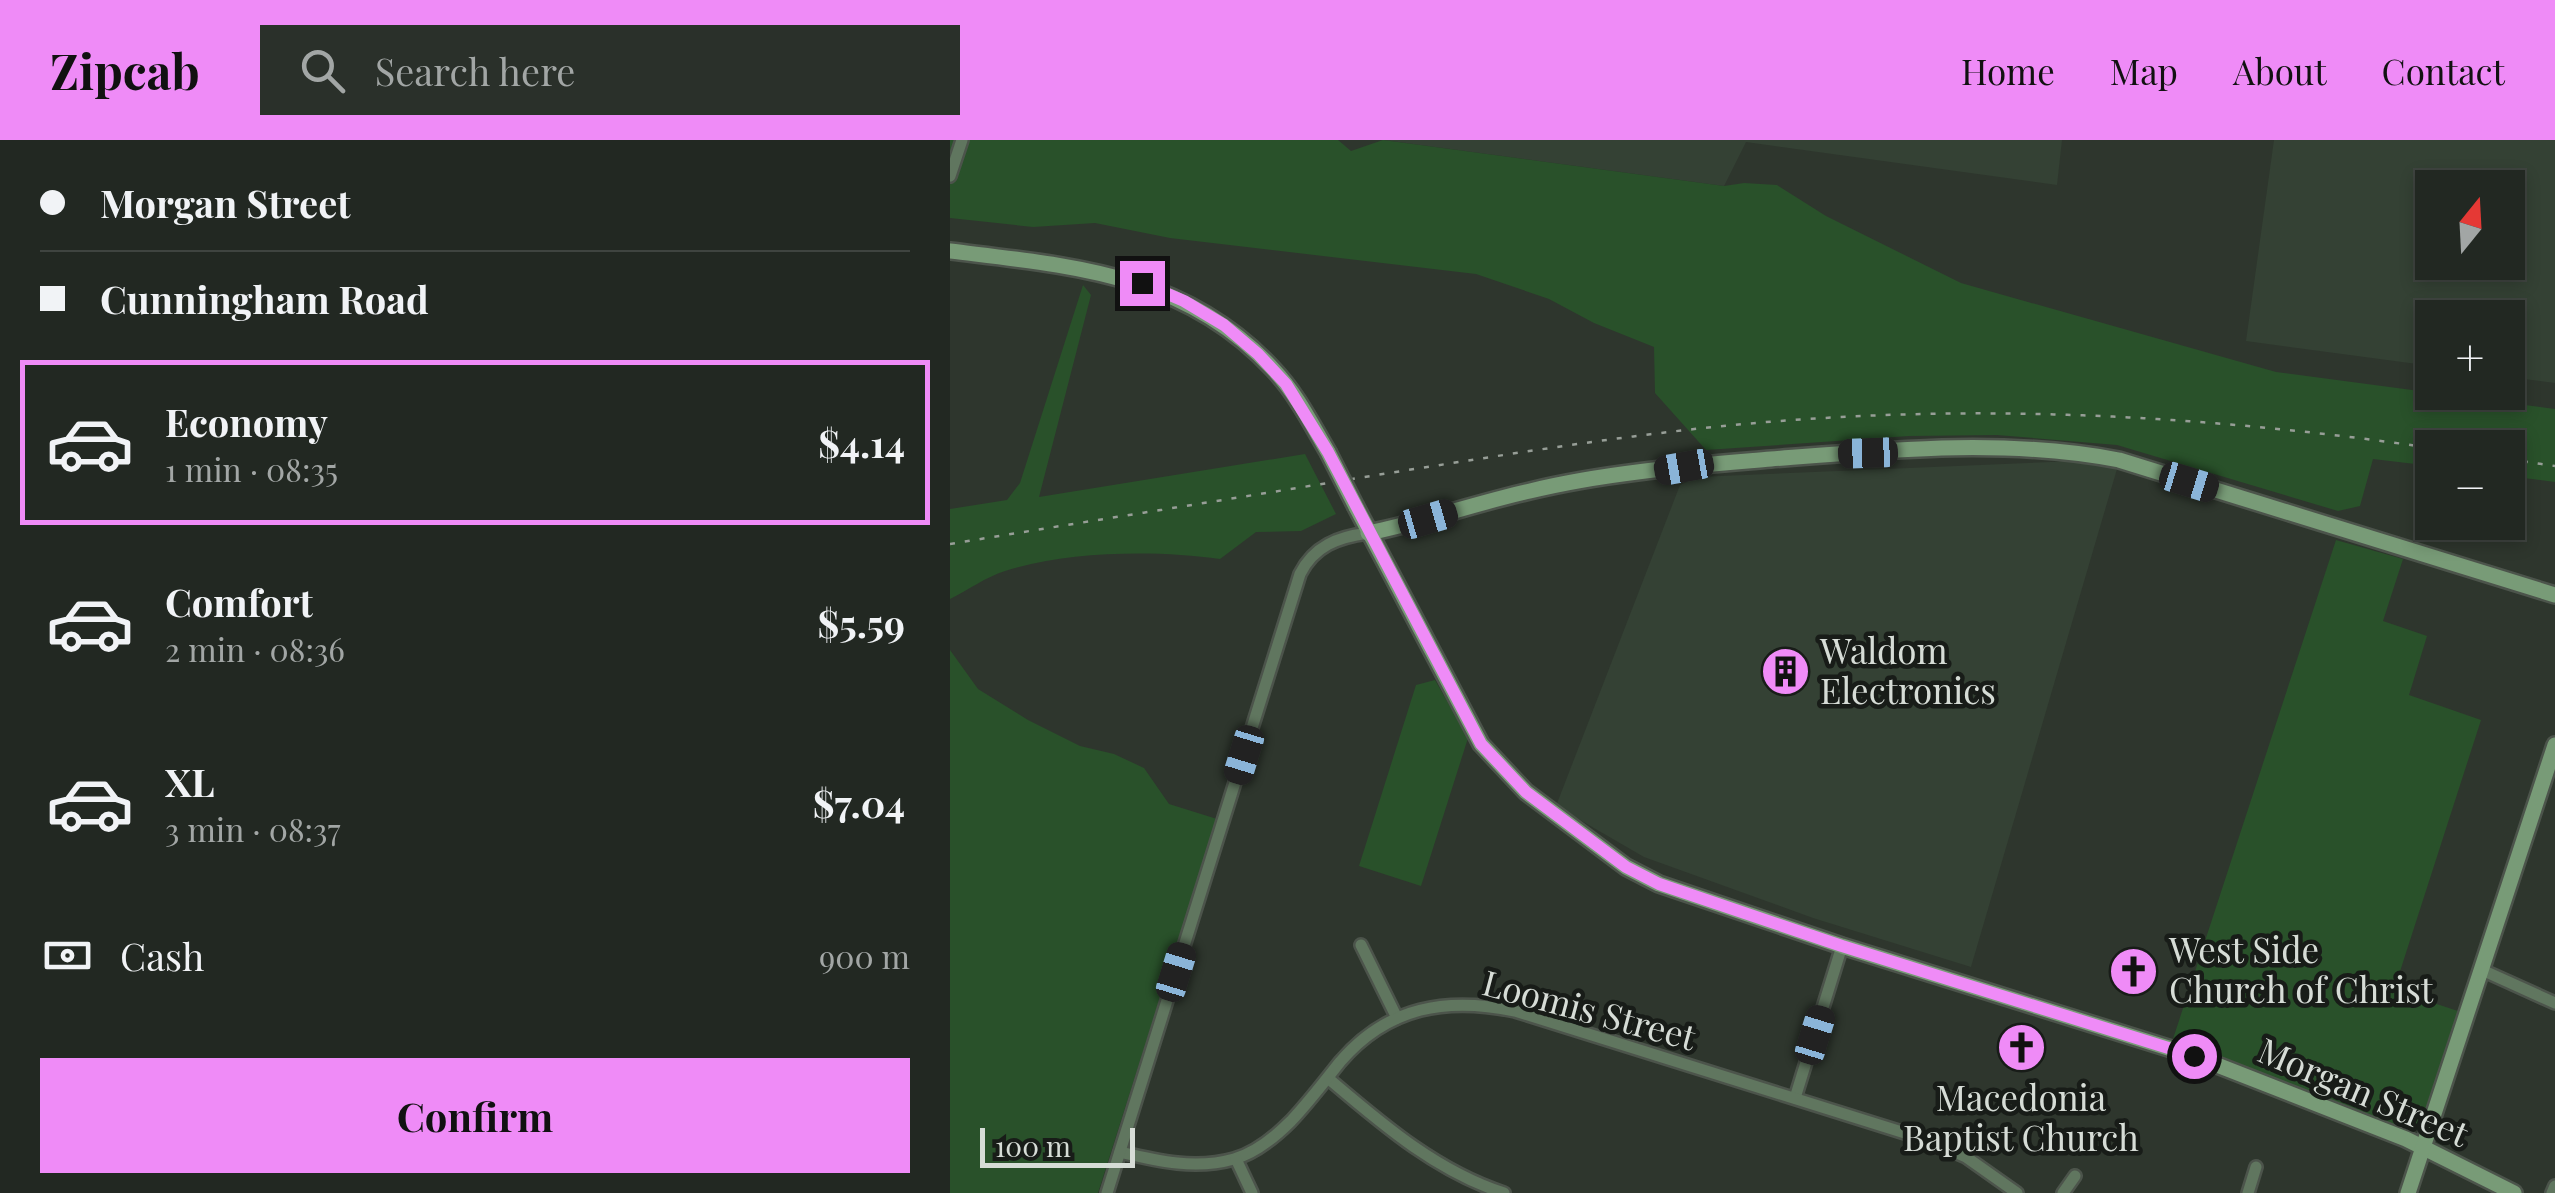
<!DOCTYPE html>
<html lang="en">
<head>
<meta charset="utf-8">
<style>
	:root { --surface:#222822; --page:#2a302a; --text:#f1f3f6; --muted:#a2a6a5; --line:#3f4440; --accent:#ef8bf7 }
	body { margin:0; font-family:"Playfair Display",serif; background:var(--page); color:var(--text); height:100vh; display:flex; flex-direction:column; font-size:38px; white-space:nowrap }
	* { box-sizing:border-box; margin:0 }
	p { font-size:32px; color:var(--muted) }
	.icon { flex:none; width:55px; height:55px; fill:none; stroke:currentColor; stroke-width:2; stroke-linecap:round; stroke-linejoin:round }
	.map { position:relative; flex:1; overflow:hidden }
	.sheet { display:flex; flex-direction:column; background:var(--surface); width:950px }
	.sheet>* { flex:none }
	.top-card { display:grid; align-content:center; height:220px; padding:0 40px; background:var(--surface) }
	.needle { width:65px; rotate:18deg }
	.buttons { position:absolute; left:1465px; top:30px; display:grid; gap:20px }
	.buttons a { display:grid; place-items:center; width:110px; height:110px; border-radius:0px; background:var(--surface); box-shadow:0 5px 15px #0003,0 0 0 2px var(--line); font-size:50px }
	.scale { position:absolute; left:30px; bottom:25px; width:155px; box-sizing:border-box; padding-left:10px; border:5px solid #d6dcd6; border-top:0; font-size:28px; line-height:35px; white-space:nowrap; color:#d6dcd6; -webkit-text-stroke:8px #181c18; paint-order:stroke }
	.end { position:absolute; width:45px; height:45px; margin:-22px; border:12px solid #ef8bf7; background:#111; box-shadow:0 0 0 5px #111 }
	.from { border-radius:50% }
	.car { position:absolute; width:30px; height:60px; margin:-30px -15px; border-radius:12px; box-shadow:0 0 8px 2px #0007; background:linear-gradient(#222 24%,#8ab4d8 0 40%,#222 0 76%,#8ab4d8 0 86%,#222 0) }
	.top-card b { display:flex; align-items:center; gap:35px; height:95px; font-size:38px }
	.top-card b+b { border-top:2px solid var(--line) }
	.top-card i { width:25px; height:25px; background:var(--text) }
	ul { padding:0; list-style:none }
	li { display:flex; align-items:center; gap:30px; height:165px; margin:0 20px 15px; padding:0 20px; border:5px solid transparent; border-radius:0px }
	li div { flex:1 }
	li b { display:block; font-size:38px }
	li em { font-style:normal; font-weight:700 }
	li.current { border-color:var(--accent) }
	li>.icon { width:90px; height:90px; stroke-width:1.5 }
	.pay { display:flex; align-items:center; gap:25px; height:110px; padding:0 40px; font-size:38px }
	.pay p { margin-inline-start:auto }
	.action { display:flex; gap:20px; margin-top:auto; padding:20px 40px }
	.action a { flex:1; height:115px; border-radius:0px; background:var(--accent); color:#111; font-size:40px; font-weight:700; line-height:115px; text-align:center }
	header { display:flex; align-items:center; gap:60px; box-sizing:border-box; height:140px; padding:0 50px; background:var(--accent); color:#111 }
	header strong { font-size:48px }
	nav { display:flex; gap:55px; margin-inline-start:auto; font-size:35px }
	.search { width:700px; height:90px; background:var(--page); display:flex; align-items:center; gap:25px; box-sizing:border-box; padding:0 35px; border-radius:0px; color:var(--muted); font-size:38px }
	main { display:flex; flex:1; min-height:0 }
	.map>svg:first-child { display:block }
	.built { fill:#344134; fill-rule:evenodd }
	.green { fill:#29512a }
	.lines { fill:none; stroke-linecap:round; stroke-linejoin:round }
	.street-casing { stroke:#4c544b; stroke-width:16 }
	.secondary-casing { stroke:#4c544b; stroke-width:20 }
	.street { stroke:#60765f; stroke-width:11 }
	.secondary { stroke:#789b77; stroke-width:15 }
	.rail { stroke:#979e97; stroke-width:2.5; stroke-dasharray:5 10; stroke-linecap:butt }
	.secondary-bridge-casing { stroke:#4c544b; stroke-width:20; stroke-linecap:butt }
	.secondary-bridge { stroke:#789b77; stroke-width:15 }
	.route { stroke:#ef8bf7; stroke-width:12 }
	.labels { text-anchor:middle; stroke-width:9; stroke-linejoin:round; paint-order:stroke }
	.poi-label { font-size:35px; fill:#d6dcd6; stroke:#181c18; text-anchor:start }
	.street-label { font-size:35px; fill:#d6dcd6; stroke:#181c18 }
</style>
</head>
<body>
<header>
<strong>Zipcab</strong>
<div class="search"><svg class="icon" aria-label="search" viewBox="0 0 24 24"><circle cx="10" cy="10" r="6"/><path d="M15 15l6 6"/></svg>Search here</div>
<nav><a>Home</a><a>Map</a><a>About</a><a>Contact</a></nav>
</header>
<main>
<section class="sheet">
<div class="top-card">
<b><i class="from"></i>Morgan Street</b>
<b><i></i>Cunningham Road</b>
</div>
<ul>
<li class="current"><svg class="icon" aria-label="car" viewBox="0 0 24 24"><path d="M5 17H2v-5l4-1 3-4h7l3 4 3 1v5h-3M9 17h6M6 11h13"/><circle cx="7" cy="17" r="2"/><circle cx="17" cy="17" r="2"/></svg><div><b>Economy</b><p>1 min · 08:35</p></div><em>$4.14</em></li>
<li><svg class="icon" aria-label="car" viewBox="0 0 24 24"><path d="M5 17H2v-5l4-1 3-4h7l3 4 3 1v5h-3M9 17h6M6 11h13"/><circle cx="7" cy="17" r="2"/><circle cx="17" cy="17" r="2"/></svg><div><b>Comfort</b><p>2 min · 08:36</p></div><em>$5.59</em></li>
<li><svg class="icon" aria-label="car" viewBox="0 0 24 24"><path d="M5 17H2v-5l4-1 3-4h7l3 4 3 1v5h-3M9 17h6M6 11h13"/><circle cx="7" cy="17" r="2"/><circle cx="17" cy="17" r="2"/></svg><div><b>XL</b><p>3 min · 08:37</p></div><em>$7.04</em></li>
</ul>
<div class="pay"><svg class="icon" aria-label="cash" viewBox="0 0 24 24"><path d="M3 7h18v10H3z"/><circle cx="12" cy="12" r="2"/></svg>Cash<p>900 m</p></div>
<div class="action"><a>Confirm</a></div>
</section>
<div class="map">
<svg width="1605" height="1053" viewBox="0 0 1605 1053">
	<rect width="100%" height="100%" fill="#2e362d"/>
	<g class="built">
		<polygon points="433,0 1112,0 1107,45 796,2 774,46"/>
		<path d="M 1324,0 L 1605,0 L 1605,243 L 1558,237 L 1558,178 L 1482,178 L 1482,226 L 1296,201 ZM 1482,48 L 1558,48 L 1558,122 L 1482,122 Z"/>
		<polygon points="1126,321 1167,329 1021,827 863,778 694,717 606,666 730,345 747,337"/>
	</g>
	<g class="green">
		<polygon points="0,0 388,0 401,11 433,0 774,46 794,43 827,45 876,76 1011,143 1326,232 1605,269 1605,342 1558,336 1558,308 1482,308 1482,326 1423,319 1410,366 1388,371 1167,305 1047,295 959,296 756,310 705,253 704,207 644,183 599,159 526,134 220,98 145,83 83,87 0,78"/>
		<path d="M 133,145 L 141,155 L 89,357 L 355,314 L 386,374 L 351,391 L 306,392 L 270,419 C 206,410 118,411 55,431 C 36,437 18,450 0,459 L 0,369 L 57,360 L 70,343 Z"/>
		<polygon points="1386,400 1453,419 1433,481 1477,496 1459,555 1531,580 1444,850 1508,871 1473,984 1465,991 1454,993 1222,902"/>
		<polygon points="0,510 28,549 78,580 130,606 164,614 194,628 219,664 267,679 148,1053 0,1053"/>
		<polygon points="485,540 518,598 471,746 409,726 466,545"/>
	</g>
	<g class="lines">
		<defs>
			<g id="street">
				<polyline points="0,36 12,0"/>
				<polyline points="411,805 447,878"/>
				<polyline points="1532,830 1605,863"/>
				<path d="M 379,939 C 432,984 486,1031 554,1053"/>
				<polyline points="845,958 892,806"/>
				<path d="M 170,1012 C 208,1021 245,1030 284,1019 C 305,1013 326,996 341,981 C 359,962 374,942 390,922 C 438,866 497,857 565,871 L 974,999 L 1016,1017 L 1067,1053"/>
				<polyline points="286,1019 302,1053"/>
				<path d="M 157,1053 L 350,434 C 364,406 388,397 418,393"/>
				<polyline points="1113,1053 1125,1036"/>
				<polyline points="1298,1053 1306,1027"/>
				<polyline points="1602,1053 1605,1046"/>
			</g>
			<g id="secondary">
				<path d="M 0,111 C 121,126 234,133 323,229 C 346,253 361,283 378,312"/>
				<polyline points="406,367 531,604 576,652 676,727 709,744 892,806 1244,916 1456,999 1564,1053"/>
				<path d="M 418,393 C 473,382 526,363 580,351 C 658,332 741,326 821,319 C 934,310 1056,298 1169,320 L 1605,455"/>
				<polyline points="1458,1053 1605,605"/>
			</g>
		</defs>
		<use href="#street" class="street-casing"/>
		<use href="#secondary" class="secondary-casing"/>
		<use href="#street" class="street"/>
		<use href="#secondary" class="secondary"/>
		<g class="rail">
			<polyline points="1558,319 1605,326"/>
			<path d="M 0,404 C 146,380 293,357 439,333 C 579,311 717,288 858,279 C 1067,265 1275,278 1482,308"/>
		</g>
		<defs>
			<polyline id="secondary-bridge" points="378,312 406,367"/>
		</defs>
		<use href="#secondary-bridge" class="secondary-bridge-casing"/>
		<use href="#secondary-bridge" class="secondary-bridge"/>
	</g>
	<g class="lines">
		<polyline class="route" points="192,143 234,161 274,185 308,214 336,244 378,312 531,604 576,652 676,727 709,744 892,806 1244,916"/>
	</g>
	<defs>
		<symbol id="building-disc" viewBox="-11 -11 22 22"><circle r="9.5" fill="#ef8bf7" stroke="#181c18"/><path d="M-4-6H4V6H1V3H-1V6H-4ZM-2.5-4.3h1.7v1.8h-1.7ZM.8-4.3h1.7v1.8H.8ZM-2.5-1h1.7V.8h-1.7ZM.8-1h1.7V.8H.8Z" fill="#111"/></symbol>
		<symbol id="church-disc" viewBox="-11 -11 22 22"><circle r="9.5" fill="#ef8bf7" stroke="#181c18"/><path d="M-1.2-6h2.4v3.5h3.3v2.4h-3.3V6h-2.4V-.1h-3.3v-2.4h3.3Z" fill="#111"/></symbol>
	</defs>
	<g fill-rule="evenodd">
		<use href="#building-disc" x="808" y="504" width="55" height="55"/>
		<use href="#church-disc" x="1156" y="804" width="55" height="55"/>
		<use href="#church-disc" x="1044" y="880" width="55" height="55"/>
	</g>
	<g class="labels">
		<g class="poi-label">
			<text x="870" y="524">Waldom<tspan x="870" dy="40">Electronics</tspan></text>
			<text x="1219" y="823">West Side<tspan x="1219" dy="40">Church of Christ</tspan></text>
			<text x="1071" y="971" text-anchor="middle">Macedonia<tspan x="1071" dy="40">Baptist Church</tspan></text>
		</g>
		<g class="street-label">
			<text transform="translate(639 871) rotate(15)" y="12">Loomis Street</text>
			<text transform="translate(1413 953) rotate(23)" y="12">Morgan Street</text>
		</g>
	</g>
</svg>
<div class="buttons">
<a><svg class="needle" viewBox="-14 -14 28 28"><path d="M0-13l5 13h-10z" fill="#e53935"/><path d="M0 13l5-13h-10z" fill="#a2a6a5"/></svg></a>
<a>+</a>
<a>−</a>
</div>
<div class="scale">100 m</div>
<i class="end from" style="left:1244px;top:916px"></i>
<i class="end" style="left:192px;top:143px"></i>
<i class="car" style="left:918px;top:313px;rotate:268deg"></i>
<i class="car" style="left:734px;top:327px;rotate:260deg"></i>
<i class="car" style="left:1239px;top:342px;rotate:107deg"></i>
<i class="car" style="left:478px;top:379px;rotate:74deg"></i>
<i class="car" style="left:294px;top:615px;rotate:197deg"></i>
<i class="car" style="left:226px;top:832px;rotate:17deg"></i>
<i class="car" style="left:865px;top:895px;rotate:17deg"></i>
</div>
</main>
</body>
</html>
